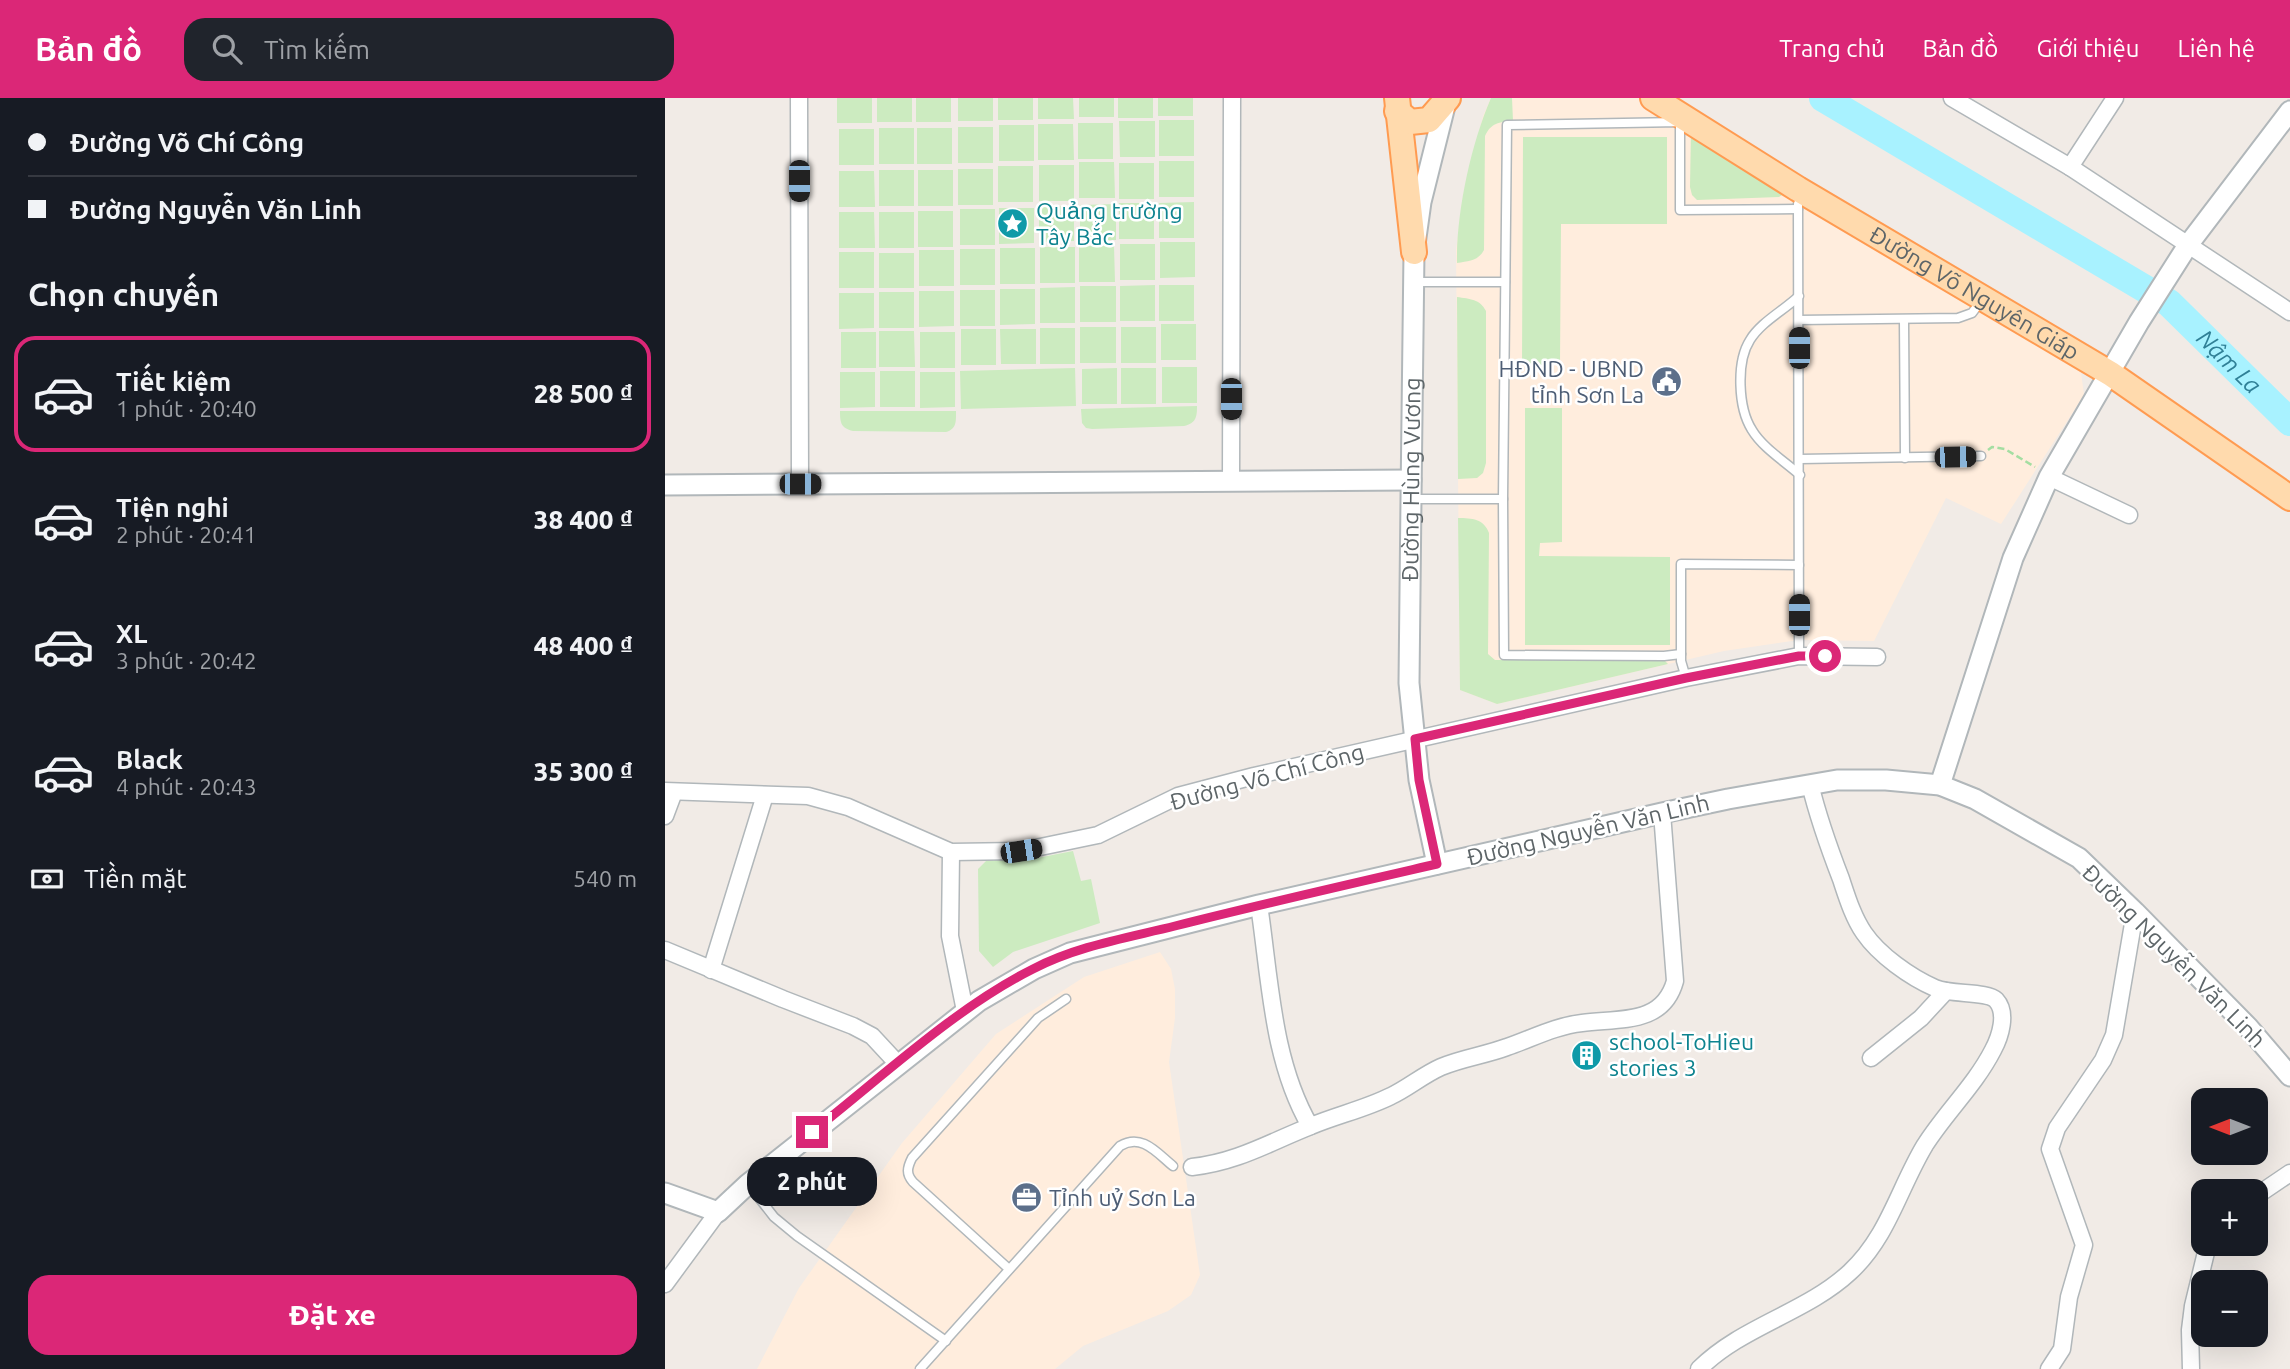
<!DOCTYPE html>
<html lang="vi">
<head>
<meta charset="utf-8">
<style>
	:root { --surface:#171b24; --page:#20242c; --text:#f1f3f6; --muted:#9ea1a6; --line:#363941; --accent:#db2777 }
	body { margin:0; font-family:Ubuntu,sans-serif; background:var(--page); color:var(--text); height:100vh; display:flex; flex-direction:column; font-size:26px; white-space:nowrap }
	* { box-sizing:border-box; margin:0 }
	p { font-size:23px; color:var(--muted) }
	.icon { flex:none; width:38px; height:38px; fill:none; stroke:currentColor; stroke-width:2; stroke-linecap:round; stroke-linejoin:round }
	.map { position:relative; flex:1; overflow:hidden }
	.side { display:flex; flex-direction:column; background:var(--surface); width:665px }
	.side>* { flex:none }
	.hud { display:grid; align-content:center; height:154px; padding:0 28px; background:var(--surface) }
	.needle { width:46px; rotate:270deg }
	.tools { position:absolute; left:1526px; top:990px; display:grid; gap:14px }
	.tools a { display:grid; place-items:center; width:77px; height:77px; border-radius:14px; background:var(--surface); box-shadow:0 7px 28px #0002; font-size:35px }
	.end { position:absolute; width:32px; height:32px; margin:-16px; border:9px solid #db2777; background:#fff; box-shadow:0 0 0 4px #fff }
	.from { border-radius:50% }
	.bubble { position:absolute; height:49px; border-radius:21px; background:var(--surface); box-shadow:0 7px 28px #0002; font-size:23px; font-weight:800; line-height:49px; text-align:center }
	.car { position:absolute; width:21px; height:42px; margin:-21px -10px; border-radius:9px; box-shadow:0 0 5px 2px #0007; background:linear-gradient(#222 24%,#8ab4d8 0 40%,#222 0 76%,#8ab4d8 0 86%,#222 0) }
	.hud b { display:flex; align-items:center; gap:24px; height:66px; font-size:26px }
	.hud b+b { border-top:2px solid var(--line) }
	.hud i { width:18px; height:18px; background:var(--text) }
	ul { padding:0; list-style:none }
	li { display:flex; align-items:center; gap:21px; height:116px; margin:0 14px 10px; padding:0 14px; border:4px solid transparent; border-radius:21px }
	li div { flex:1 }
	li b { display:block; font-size:26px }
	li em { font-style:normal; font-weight:800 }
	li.current { border-color:var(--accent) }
	li>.icon { width:63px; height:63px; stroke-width:1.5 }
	h2 { padding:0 28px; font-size:32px; line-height:84px }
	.pay { display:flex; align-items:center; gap:18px; height:77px; padding:0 28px; font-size:26px }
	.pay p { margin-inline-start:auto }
	.button { display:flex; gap:14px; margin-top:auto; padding:14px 28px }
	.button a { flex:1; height:80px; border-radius:21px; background:var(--accent); color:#fff; font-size:28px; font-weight:800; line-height:80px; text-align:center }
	header { display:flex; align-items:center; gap:42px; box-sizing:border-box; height:98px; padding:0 35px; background:var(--accent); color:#fff }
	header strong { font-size:33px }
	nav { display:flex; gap:38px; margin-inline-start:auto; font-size:24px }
	.search { width:490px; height:63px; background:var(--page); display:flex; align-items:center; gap:18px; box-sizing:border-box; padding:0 24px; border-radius:21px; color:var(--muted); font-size:26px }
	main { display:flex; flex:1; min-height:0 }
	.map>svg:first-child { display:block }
	.commercial { fill:#ffeddd }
	.green { fill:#ccebc0 }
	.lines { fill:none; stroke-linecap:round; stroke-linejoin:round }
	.river { stroke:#a8f2ff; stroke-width:28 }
	.service-casing { stroke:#b1b7ba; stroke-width:11 }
	.minor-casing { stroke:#b1b7ba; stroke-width:19 }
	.tertiary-casing { stroke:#b1b7ba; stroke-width:23 }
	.primary-casing { stroke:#ff9b51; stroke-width:28 }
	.path { stroke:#a4dea2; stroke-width:2.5; stroke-dasharray:7 3.5; stroke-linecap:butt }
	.service { stroke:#fff; stroke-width:8 }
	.minor { stroke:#fff; stroke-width:16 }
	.tertiary { stroke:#fff; stroke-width:19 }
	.primary { stroke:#ffdaad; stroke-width:24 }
	.route { stroke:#db2777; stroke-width:9 }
	.labels { text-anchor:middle; stroke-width:5; stroke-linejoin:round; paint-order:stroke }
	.culture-label { font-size:23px; fill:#0d838f; stroke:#fff; text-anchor:start }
	.street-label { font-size:23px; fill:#5d6568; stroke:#fff }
	.service-label { font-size:23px; fill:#4e5e75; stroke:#fff; text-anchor:end }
	.water-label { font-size:24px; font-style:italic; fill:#308097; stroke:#fff }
</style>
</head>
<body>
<header>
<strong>Bản đồ</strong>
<div class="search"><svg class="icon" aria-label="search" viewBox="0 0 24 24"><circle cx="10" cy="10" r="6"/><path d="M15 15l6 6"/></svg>Tìm kiếm</div>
<nav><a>Trang chủ</a><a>Bản đồ</a><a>Giới thiệu</a><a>Liên hệ</a></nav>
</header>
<main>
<section class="side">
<div class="hud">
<b><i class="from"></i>Đường Võ Chí Công</b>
<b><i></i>Đường Nguyễn Văn Linh</b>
</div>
<h2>Chọn chuyến</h2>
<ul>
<li class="current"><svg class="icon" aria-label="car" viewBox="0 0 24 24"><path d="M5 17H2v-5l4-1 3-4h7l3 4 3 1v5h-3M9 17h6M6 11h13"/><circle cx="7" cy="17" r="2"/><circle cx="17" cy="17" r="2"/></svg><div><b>Tiết kiệm</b><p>1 phút · 20:40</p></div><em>28 500 ₫</em></li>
<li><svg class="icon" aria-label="car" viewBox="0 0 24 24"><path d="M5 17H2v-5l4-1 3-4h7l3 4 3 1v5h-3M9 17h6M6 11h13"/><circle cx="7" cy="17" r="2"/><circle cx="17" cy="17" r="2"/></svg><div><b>Tiện nghi</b><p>2 phút · 20:41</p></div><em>38 400 ₫</em></li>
<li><svg class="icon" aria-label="car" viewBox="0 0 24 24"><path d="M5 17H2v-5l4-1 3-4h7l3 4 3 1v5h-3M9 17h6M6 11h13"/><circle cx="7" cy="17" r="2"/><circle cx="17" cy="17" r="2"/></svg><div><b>XL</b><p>3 phút · 20:42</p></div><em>48 400 ₫</em></li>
<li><svg class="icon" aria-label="car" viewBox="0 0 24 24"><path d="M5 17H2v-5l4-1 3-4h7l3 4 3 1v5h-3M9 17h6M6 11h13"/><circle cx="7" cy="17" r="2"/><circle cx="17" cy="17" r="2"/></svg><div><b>Black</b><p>4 phút · 20:43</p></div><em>35 300 ₫</em></li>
</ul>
<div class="pay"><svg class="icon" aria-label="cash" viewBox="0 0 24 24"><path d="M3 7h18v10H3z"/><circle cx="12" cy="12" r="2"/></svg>Tiền mặt<p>540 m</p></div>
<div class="button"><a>Đặt xe</a></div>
</section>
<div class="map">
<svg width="1625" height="1271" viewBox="0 0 1625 1271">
	<rect width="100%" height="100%" fill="#f1ebe6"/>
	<g class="commercial">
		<polygon points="826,0 974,0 1414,259 1419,297 1336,426 1281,400 1209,543 1134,542 1059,553 832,606 795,592 791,152 798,98 818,18"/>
		<polygon points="495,854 506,871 510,891 510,920 504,964 535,1177 526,1197 503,1213 418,1248 390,1271 92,1271 134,1190 237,1045 331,936 419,879"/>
	</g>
	<g class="green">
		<rect x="172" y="0" width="35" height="25"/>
		<rect x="212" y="0" width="35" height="24"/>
		<rect x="251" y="0" width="35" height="24"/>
		<rect x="293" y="0" width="35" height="23"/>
		<rect x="333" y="0" width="35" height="22"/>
		<polygon points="373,0 408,0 409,21 373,21"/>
		<rect x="414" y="0" width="35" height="19"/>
		<rect x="453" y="0" width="35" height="20"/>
		<rect x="493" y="0" width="35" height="18"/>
		<path d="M 826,0 L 847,0 L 848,23 C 834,24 826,25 820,38 L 819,152 C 813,163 804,163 792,165 C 791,115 806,46 826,0 Z"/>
		<rect x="494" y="22" width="35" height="36"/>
		<polygon points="454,23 490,23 490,59 455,59"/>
		<rect x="413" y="25" width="35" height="36"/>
		<polygon points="373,26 408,26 409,62 373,62"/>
		<rect x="334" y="27" width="35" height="36"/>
		<rect x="293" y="29" width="35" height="36"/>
		<rect x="214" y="30" width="35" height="36"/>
		<rect x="252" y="30" width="35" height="36"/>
		<rect x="174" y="31" width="35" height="36"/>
		<polygon points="1026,31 1120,95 1114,99 1032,102 1027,97 1025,89"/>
		<polygon points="858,39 1002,39 1002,126 896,126 895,267 857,267"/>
		<rect x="494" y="63" width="35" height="36"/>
		<polygon points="414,64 449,64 450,100 414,100"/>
		<rect x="454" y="65" width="35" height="36"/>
		<rect x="374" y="67" width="35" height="36"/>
		<rect x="333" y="68" width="35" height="36"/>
		<rect x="293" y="71" width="35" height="36"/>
		<rect x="214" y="72" width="35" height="36"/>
		<rect x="253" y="72" width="35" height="36"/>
		<polygon points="174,73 209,73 210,109 174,109"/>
		<polygon points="529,104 529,140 494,140 494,105"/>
		<rect x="454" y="105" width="35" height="36"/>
		<polygon points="451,106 451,142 415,142 415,107"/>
		<polygon points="374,108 409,108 409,143 374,144"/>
		<polygon points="334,110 369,110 369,145 334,146"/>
		<rect x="295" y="111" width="35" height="36"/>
		<rect x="253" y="113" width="35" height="36"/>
		<polygon points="174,114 209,114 210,150 174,150"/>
		<rect x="214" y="114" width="35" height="36"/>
		<polygon points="495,144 530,144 530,179 495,180"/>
		<rect x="455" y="146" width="35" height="36"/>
		<polygon points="414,148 449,148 450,184 414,184"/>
		<rect x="375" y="149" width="35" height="36"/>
		<rect x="335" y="150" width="35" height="36"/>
		<rect x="295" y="151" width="35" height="36"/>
		<rect x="254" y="152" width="35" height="36"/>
		<rect x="174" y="154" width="35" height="36"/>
		<rect x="214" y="155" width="35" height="35"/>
		<polygon points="490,187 490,223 455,223 455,188"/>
		<rect x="494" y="187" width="35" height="36"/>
		<rect x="415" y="188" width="36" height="36"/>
		<polygon points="410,189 410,225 375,225 375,190"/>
		<polygon points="335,191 370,191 370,226 335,227"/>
		<rect x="295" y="192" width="35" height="36"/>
		<polygon points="254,193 289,193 289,228 254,229"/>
		<rect x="214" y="194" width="35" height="36"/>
		<polygon points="174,195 209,195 209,230 174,231"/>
		<path d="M 792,199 C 805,201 815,201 821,213 L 821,365 L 818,375 L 812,380 L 793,381 Z"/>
		<rect x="496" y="226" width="35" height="36"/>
		<rect x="415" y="229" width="36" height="36"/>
		<rect x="456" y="229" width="35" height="36"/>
		<rect x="375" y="230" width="35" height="36"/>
		<rect x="296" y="231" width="35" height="36"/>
		<polygon points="335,231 371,231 371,266 336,266"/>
		<polygon points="214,233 249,233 250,269 214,269"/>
		<rect x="176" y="234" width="35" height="36"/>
		<rect x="255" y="234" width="35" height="36"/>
		<rect x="497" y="269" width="35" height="36"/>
		<polygon points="410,270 411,308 296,311 295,273"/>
		<polygon points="452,270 452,306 417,306 417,271"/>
		<rect x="456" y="270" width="35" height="36"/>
		<rect x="215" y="273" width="35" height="36"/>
		<polygon points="175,274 210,274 210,309 175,310"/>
		<polygon points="255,274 290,274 290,309 255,310"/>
		<path d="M 532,308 C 532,319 531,325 519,328 L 427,331 L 421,330 L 417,325 L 416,311 Z"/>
		<polygon points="860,310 897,310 897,444 875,445 874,458 1005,459 1005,547 860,547"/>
		<path d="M 175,313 L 291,313 C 291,323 292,331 281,334 L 188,333 C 176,330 175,325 175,313 Z"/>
		<path d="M 793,420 C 807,420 819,421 824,435 L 823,556 L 830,562 L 999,562 L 1003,566 L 832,606 L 795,592 Z"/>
		<polygon points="408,753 416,783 426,781 435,825 348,854 328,869 314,853 313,771 322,762 372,760"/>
	</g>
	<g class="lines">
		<path class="river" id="s1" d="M 1158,0 L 1504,205 L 1625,324"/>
		<defs>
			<g id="service">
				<polyline points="1133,106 1134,558"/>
				<polyline points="749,184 840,184"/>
				<path d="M 1134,198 C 1118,213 1096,224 1085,242 C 1071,264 1073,310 1087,332 C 1097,349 1119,363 1135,377"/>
				<polyline points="1134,222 1293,220 1307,215 1316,203"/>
				<polyline points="1239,222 1240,360"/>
				<polyline points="1135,361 1316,358"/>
				<polyline points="746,401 838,401"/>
				<polyline points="1016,556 999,558 839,557 838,401 842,27 1015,24 1015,112 1133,111"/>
				<polyline points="1021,580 1016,563 1016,466 1134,467"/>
				<polyline points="84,1087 109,1119 132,1138 281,1243"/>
				<path d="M 344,1171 L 248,1084 C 241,1076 242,1070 247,1060 L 373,920 L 401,901"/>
				<path d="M 255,1271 L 455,1048 C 477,1035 492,1055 508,1068"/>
			</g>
			<g id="minor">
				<polyline points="134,0 135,386"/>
				<polyline points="1287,0 1405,69 1625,214"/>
				<polyline points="1405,69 1450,0"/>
				<polyline points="1384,379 1464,417"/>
				<polyline points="566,383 567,0"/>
				<polyline points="0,693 143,698 183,709 286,754 356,753 433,737 513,698 589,678 1021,580 1134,558 1212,559"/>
				<polyline points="0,718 9,694"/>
				<polyline points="286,754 285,838 300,913"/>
				<path d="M 594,807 C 605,880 607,963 645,1028"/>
				<polyline points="0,852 118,901 188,928 207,938 233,966"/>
				<polyline points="46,872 100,697"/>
				<polyline points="1206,960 1256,920 1281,893"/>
				<path d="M 527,1069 C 573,1064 605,1044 646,1028 C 672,1017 700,1011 726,998 C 743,990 758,977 776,969 C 797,960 821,957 842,949 C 868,940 890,928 917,925 C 955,920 998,927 1010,883 L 997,715"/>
				<polyline points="1591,1098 1625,1075"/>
				<polyline points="0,1186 53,1114"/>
				<path d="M 1034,1271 C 1077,1228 1141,1215 1185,1174 C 1223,1139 1234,1090 1260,1047 C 1281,1014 1310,987 1328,952 C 1335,939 1343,915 1331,902 C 1322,893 1286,897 1270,890 C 1245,879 1214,857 1199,835 C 1188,819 1182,799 1176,781 C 1164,750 1153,719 1145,686"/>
				<polyline points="1384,1271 1397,1251 1404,1199 1419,1147 1385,1051 1392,1030 1438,962 1449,937 1470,814"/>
				<polyline points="1526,1271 1525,1232 1528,1208 1543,1146"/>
			</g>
			<g id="tertiary">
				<polyline points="0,387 746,382"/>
				<polyline points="1275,687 1348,460 1384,379 1474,224 1523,147 1625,13"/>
				<path id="s2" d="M 772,766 L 754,682 L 744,585 L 746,401 L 749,154 L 756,104 L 781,4"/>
				<polyline points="0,1095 53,1114 83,1086 314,903 369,871 405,855 594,807 997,715 1063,701 1172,682 1221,682 1275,687 1310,701 1414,760 1470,814 1583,929 1625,978"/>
			</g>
			<g id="primary">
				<polyline points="732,0 749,154"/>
				<path id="s3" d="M 988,0 L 1133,91 L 1446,276 L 1625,400"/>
				<polyline points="732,13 745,24 764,22 783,0"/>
			</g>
		</defs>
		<use href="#service" class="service-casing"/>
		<use href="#minor" class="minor-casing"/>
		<use href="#tertiary" class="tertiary-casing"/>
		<use href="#primary" class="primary-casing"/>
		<polyline class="path" points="1323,352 1327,349 1340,351 1370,369"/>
		<use href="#service" class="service"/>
		<use href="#minor" class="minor"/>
		<use href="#tertiary" class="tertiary"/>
		<use href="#primary" class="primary"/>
	</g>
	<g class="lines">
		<path class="route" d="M 147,1034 C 216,980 290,910 368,871 C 412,848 462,840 510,828 C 597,806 685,786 772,766 L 754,682 L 750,641 L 1021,580 L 1134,558 L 1160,558"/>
	</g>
	<defs>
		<symbol id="sight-disc" viewBox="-11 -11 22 22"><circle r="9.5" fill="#0f9aa8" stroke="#fff"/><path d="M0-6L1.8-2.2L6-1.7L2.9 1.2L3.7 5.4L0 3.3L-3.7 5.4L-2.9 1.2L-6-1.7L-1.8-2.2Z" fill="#fff"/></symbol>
		<symbol id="civic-disc" viewBox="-11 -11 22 22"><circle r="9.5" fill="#5c6f8a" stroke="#fff"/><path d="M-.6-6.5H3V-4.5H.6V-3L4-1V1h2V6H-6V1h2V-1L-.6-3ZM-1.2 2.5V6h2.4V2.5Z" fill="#fff"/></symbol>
		<symbol id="building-disc" viewBox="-11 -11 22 22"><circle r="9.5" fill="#0f9aa8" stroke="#fff"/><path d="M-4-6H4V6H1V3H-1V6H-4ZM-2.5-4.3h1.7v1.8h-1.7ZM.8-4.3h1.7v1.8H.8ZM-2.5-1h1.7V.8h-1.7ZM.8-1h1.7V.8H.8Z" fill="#fff"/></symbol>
		<symbol id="office-disc" viewBox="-11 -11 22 22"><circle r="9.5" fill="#5c6f8a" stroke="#fff"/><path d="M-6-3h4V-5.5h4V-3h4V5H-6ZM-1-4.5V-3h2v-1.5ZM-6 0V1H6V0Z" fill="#fff"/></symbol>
	</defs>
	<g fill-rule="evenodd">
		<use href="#sight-disc" x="330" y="108" width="35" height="35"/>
		<use href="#civic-disc" x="984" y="266" width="35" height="35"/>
		<use href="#building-disc" x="904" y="940" width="35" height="35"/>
		<use href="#office-disc" x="344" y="1082" width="35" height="35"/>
	</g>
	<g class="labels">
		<g class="culture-label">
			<text x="371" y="121">Quảng trường<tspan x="371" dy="26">Tây Bắc</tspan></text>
			<text x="944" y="952">school-ToHieu<tspan x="944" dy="26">stories 3</tspan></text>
		</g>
		<g class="street-label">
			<text dy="8" stroke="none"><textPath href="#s3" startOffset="376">Đường Võ Nguyên Giáp</textPath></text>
			<text dy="8" stroke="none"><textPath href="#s2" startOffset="387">Đường Hùng Vương</textPath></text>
			<text transform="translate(602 679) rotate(-15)" y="8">Đường Võ Chí Công</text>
			<text transform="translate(923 732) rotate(-13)" y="8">Đường Nguyễn Văn Linh</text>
			<text transform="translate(1509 858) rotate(45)" y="8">Đường Nguyễn Văn Linh</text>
		</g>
		<g class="service-label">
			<text x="979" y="279">HĐND - UBND<tspan x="979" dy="26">tỉnh Sơn La</tspan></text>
			<text x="384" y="1108" text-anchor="start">Tỉnh uỷ Sơn La</text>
		</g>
		<g class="water-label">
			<text dy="8" stroke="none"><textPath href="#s1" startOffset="486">Nậm La</textPath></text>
		</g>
	</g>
</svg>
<div class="tools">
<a><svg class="needle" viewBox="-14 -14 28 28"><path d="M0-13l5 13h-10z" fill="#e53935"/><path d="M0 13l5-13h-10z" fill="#9ea1a6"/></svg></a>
<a>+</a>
<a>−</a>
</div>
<i class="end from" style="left:1160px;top:558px"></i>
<i class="end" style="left:147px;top:1034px"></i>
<div class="bubble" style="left:82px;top:1059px;width:130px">2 phút</div>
<i class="car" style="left:134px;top:83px;rotate:180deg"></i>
<i class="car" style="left:1134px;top:250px;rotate:0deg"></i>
<i class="car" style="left:566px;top:301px;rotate:180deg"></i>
<i class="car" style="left:1290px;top:359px;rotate:89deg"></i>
<i class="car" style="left:135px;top:386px;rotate:90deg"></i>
<i class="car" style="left:1134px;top:517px;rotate:0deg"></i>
<i class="car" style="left:356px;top:753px;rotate:81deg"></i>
</div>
</main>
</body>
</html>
